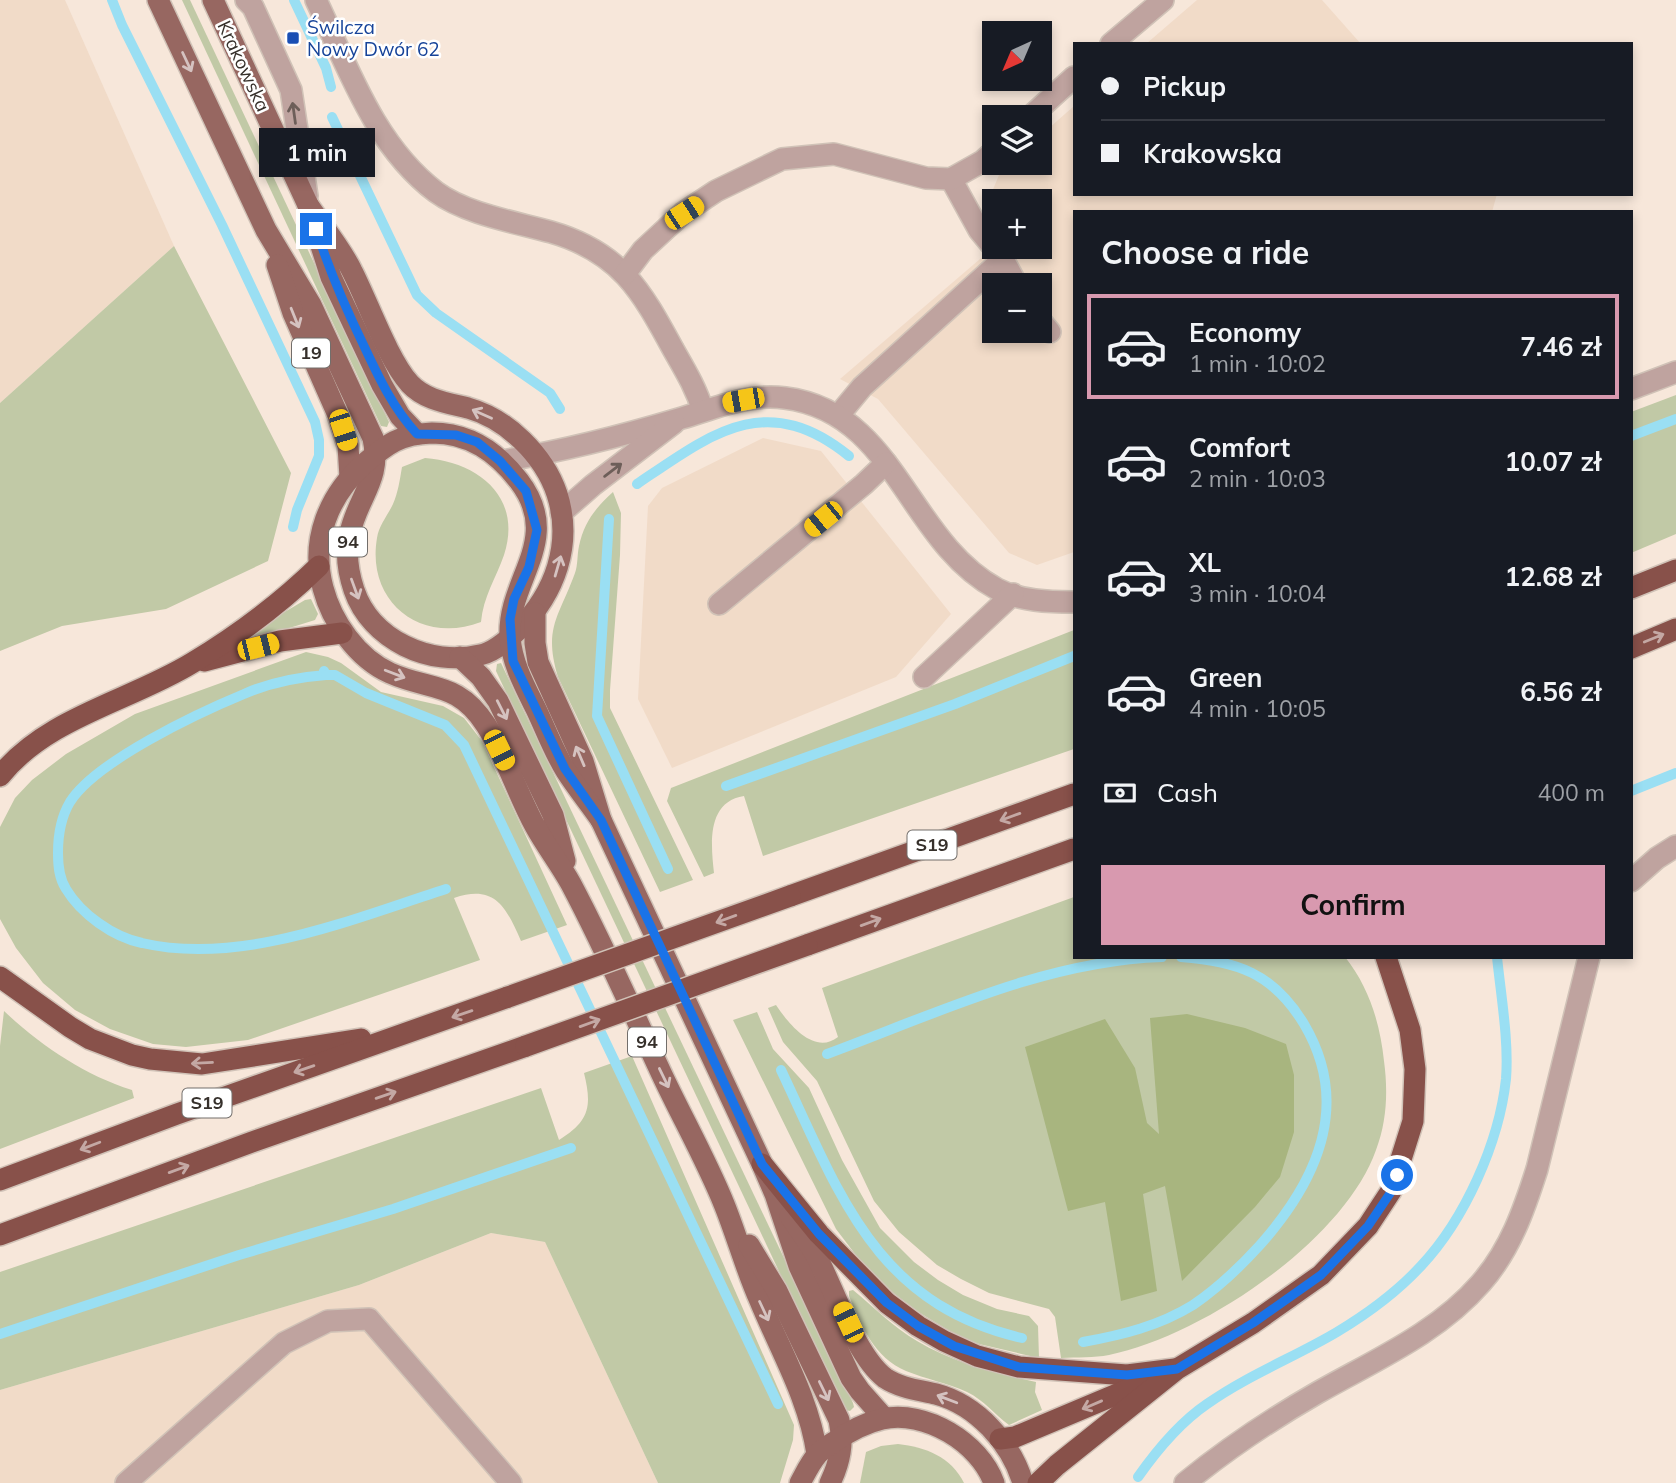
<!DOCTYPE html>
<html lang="en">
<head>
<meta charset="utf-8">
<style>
	:root { --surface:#171b24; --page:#20242c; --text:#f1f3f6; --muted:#9ea1a6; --line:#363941; --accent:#d899af }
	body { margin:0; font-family:Mulish,sans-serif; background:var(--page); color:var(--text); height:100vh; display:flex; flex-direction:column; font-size:26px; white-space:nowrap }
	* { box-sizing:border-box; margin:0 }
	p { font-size:23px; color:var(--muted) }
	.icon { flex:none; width:38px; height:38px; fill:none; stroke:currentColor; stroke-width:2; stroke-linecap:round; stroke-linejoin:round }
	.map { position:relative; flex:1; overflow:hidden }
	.drawer { position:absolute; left:1073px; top:210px; width:560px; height:749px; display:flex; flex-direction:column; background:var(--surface); border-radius:0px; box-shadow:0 4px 10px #0003 }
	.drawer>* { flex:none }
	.hud { position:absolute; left:1073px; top:42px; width:560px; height:154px; border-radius:0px; box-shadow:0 4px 10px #0003; display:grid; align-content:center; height:154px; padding:0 28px; background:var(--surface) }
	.needle { width:46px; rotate:224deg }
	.buttons { position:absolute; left:982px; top:21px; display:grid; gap:14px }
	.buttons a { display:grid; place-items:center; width:70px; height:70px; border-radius:0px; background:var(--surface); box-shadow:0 4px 10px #0003; font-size:35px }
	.end { position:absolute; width:32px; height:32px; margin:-16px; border:9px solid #1a73e8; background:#fff; box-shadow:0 0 0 4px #fff }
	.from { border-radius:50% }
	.bubble { position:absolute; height:49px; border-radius:0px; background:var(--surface); box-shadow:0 4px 10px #0003; font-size:23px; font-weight:700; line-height:49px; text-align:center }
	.car { position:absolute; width:21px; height:42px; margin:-21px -10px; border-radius:9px; box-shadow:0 0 5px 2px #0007; background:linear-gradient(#f5c518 24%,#345 0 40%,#f5c518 0 76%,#345 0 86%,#f5c518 0) }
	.hud b { display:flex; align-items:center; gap:24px; height:66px; font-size:26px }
	.hud b+b { border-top:2px solid var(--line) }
	.hud i { width:18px; height:18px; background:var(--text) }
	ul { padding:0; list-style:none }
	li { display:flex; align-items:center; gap:21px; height:105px; margin:0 14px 10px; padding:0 14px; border:4px solid transparent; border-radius:0px }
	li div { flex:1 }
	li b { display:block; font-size:26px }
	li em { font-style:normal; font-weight:700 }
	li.active { border-color:var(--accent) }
	li>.icon { width:63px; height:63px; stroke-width:1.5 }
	h2 { padding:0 28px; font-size:32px; line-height:84px }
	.pay { display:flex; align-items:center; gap:18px; height:77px; padding:0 28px; font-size:26px }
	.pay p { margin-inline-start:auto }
	.button { display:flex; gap:14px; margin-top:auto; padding:14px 28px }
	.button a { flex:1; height:80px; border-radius:0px; background:var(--accent); color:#111; font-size:28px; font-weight:700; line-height:80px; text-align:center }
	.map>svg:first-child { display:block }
	.built { fill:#f1dbc8; fill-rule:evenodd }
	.green { fill:#c1c9a6 }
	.forest { fill:#a8b57f }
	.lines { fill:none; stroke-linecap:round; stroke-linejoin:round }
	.stream { stroke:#9adff3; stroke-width:10 }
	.minor-casing { stroke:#d0c2b7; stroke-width:24 }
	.major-casing { stroke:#d0c2b7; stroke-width:24 }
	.highway-casing { stroke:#d0c2b7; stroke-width:24 }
	.minor { stroke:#bfa39f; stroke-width:21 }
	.major { stroke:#976761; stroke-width:21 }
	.highway { stroke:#88514a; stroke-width:21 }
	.highway-bridge-casing { stroke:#d0c2b7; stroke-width:24; stroke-linecap:butt }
	.highway-bridge { stroke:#88514a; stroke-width:21 }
	.oneway { stroke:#d5c2c0 }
	.oneway2 { stroke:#6d5e59 }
	.oneway3 { stroke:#c4a8a4 }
	.route { stroke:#1a73e8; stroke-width:9 }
	.transit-dot { fill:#1a4fb4; stroke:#fff; stroke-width:2.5 }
	.labels { text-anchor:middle; stroke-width:5; stroke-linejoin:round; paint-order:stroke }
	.shield { fill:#fff; stroke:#726e6b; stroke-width:2 }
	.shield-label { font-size:18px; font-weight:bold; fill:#36302b }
	.transit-label { font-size:19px; fill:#164399; stroke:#fff; text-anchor:start }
	.street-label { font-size:19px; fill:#36302b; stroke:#fff }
</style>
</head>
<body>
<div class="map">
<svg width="1676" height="1483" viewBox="0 0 1676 1483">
	<rect width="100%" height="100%" fill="#f7e7da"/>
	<g class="built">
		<polygon points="0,0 65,0 174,246 0,403"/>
		<polygon points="1197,0 1322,0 1361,44 1146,44"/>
		<path d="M 1074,106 L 1074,194 L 1497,194 L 1492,212 L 1074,212 L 1074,552 L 1037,565 L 1009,553 L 878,399 L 840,379 L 994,247 L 1040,247 L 1040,201 L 994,201 L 992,192 L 1001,170 L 1009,163 L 1040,163 L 1040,136 ZM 994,285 L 1040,285 L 1040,331 L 994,331 Z"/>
		<polygon points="763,438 821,451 951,614 896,677 672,768 638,699 648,506 662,488"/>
		<polygon points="491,1233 545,1242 658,1483 0,1483 0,1390 359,1285"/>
	</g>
	<g class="green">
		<polygon points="182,0 190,0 389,422 387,427 381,426"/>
		<polygon points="174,246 291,473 268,561 166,609 62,626 0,651 0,403"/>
		<polygon points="1676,395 1676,534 1631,553 1631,412"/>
		<path d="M 425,458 C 478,462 523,497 504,555 C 496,578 483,597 481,622 C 421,645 366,602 377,538 C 379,525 388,515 393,504 C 398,493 400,479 402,467 Z"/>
		<path d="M 613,492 L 621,513 L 620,555 L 610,690 L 610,708 L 693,880 L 660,892 L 558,677 C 543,628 559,617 575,573 C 578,565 577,555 579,546 C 584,523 595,508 613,492 Z"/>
		<polygon points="311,599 318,614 315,620 251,640 249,633 305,600"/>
		<path d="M 1074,630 L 1074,749 L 763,856 L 744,796 C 706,802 711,845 714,873 L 704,877 L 667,801 L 671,788 Z"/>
		<path d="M 306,652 L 328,657 L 341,663 L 381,692 L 443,706 L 464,718 L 482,741 L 567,925 L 521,941 C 506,907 495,884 454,898 L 480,960 L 248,1040 L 186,1047 L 153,1044 L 110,1029 L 75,1010 L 43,983 L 16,948 L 0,919 L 0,827 L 15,798 L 32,780 L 66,754 L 135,714 Z"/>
		<polygon points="501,663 853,1403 854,1407 850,1411 845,1410 842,1405 496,671 497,664"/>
		<path d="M 1074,897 L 1074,957 L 1345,957 C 1369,987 1380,1023 1384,1061 C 1388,1091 1387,1121 1376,1150 C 1344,1241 1202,1336 1109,1355 C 1094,1358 1077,1357 1061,1358 L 1055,1317 L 1049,1309 L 989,1293 L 961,1279 L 937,1265 L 899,1232 L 874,1201 L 817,1081 L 783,1042 L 768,1008 L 776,1005 C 788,1023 814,1056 838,1037 L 822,988 Z"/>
		<path d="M 4,1011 C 40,1045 84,1075 132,1090 L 134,1098 L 0,1149 L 0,1046 Z"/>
		<polygon points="757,1012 773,1049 809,1088 842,1160 880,1228 914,1262 938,1280 963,1295 997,1309 1029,1316 1038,1326 1039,1358 979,1344 958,1336 920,1313 888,1289 865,1267 836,1229 733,1020"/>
		<path d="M 632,1056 L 794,1425 L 793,1440 L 780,1483 L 658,1483 L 545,1242 L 491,1233 L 359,1285 L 0,1390 L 0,1272 L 541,1088 L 559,1140 C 590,1121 592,1106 584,1073 Z"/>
		<path d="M 853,1290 C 874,1307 893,1327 917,1341 C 954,1363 994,1373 1036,1382 L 1035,1392 L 1042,1410 L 1009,1425 C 995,1415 984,1400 967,1392 C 947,1383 926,1379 906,1371 C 875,1358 860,1325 849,1296 L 849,1291 Z"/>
		<path d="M 898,1444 C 926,1447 951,1457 964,1483 L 860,1483 L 866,1452 L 881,1446 Z"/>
	</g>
	<polygon class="forest" points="1187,1014 1245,1028 1286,1044 1294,1075 1294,1132 1280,1177 1255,1207 1182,1281 1165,1186 1143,1194 1157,1291 1121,1301 1105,1202 1068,1211 1025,1047 1105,1019 1135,1068 1147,1123 1159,1134 1150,1018"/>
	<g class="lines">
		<g class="stream">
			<polyline points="112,0 122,25 222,225 315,422 319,440 319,456 297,510 293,527"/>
			<polyline points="294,0 326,68 331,87"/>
			<polyline points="332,117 417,295 436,313 550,393 560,409"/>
			<polyline points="1631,436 1676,419"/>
			<path d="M 637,484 C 711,434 766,389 849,456"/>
			<polyline points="609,519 597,716 668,869"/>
			<path d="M 324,671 L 326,675 C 299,677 269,683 244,694 C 198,713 96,761 70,802 C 61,817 58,836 58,853 C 58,866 59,878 66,889 C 81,914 113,937 142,943 C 241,966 352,919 446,889"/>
			<polyline points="326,675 335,675 366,693 445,725 464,745 778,1404"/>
			<polyline points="726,786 955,704 1074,656"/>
			<polyline points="1631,791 1676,773"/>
			<path d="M 827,1054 C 935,1014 1045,961 1162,957"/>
			<path d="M 781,1070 C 839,1192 874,1304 1022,1338"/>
			<polyline points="0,1334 239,1255 393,1209 571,1148"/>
			<path d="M 1083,1342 C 1122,1335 1159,1326 1193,1305 C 1218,1288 1240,1267 1260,1245 C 1317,1181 1352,1105 1304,1024 C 1273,973 1237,961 1181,957"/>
			<path d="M 1138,1477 C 1157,1450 1179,1423 1207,1404 C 1248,1375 1295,1357 1337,1332 C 1367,1314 1397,1292 1421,1266 C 1465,1219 1499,1143 1506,1079 C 1509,1041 1501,996 1497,957"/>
		</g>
		<defs>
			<g id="minor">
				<polyline points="246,0 253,7 291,90 307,196"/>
				<path d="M 316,0 C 348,67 374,145 436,192 C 466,214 515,222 551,232 C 620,252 641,290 673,349 C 685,370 696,388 703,411"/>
				<polyline points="1111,44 1163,0"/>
				<polyline points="1030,117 1074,77"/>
				<polyline points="951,179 979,230 1003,259 1017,285"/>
				<polyline points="625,274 643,250 683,213 716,191 782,159 834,154 926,178 951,179 983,161 994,151"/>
				<polyline points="1040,320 1050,332"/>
				<polyline points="1631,389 1676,372"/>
				<polyline points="838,416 862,387 1003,259"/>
				<path d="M 501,461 C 559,452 625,435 682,418 C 716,408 749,393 785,398 C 896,412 907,540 997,589 C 1020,601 1049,602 1074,602"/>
				<polyline points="561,513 593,485 674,423"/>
				<polyline points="719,604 864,484 886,463"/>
				<polyline points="924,677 1013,594"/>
				<polyline points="1631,881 1657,858 1676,846"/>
				<polyline points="126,1483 284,1343 328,1321 369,1319 511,1483"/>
				<path d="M 1185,1483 C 1227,1449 1270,1420 1317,1393 C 1373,1361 1438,1333 1481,1283 C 1510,1250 1524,1210 1537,1169 L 1589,957"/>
			</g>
			<g id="major">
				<path d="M 158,0 L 266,230 L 311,305 L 373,438 C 382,480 358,496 350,533 C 345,552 348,572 354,590 C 371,640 430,667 480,655 C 495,652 509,639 519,629 C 555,593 573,544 557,494 C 544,455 507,419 468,408 C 448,403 425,400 410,384 C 388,360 368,302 352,271 C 341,248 323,227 308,205"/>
				<polyline points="213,0 308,205 331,277 382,385 400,416 417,434"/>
				<polyline points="277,265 293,313 338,415 348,446 350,477"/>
				<polyline points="535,613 535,643 538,662 583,761 601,820 762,1164 775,1194 799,1266 851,1378 860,1391 884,1418"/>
				<polyline points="460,657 481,677 498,701 553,815 565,861"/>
				<path d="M 601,820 C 590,804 577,788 566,771 C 554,752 546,730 536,709 C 524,685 512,663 510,637 C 507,579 564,540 519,481 C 497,452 470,433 432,433 C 400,434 387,444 364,464 C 329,495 310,540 323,588 C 332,622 357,658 390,673 C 430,691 458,681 486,725 C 506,756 517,793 535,826 C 546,846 560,864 571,884 C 605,948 634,1015 664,1079 C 684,1121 707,1162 724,1204 C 737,1236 746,1270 760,1301 C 781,1352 809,1399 817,1454"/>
				<path d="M 790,1216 C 800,1231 811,1245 819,1261 C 835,1293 857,1357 885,1378 C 900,1388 919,1390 936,1394 C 977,1405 1011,1443 1023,1483"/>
				<path d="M 749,1245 L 777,1291 L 839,1420 C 844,1443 840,1462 830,1483"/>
				<path d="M 800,1483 C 805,1474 810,1463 817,1455 C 821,1450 828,1446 834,1442 C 848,1432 865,1423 882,1419 C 925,1409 980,1443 994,1483"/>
			</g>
			<g id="highway">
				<polyline points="1631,588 1676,570"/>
				<polyline points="1631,648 1676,629"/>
				<polyline points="204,661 280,641 342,633"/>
				<path d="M 0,776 C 47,717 130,701 192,663 C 237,636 281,603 319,566"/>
				<polyline points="790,896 1074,794"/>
				<polyline points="807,945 1074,849"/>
				<polyline points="0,977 70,1027 90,1039 132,1055 150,1059 202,1064 361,1039"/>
				<polyline points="762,1164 819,1234 887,1303 918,1326 944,1341 977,1356 1019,1367 1127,1375 1175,1369"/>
				<polyline points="0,1180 177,1114 508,997"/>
				<polyline points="0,1235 252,1142 526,1046"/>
				<polyline points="1000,1439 1015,1437 1153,1379"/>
				<polyline points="1038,1483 1057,1465 1177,1369 1253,1323 1321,1275 1368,1226 1391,1191 1413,1121 1415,1069 1410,1030 1386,957"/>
			</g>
		</defs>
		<use href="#minor" class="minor-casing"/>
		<use href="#major" class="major-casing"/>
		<use href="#highway" class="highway-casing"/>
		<use href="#minor" class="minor"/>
		<use href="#major" class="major"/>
		<use href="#highway" class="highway"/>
		<defs>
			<g id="highway-bridge">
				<polyline points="508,997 790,896"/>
				<polyline points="526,1046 807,945"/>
			</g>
		</defs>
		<use href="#highway-bridge" class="highway-bridge-casing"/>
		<use href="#highway-bridge" class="highway-bridge"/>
	</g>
	<defs><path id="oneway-shaft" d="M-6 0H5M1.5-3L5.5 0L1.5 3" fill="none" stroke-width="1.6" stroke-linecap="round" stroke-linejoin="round" transform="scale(1.75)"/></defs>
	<g class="oneway">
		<use href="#oneway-shaft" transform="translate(187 62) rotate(65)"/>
		<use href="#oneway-shaft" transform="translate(295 318) rotate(68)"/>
		<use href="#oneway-shaft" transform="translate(482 414) rotate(-156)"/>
		<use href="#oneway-shaft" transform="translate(558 566) rotate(-74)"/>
		<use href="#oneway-shaft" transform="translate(355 589) rotate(70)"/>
		<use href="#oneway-shaft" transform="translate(395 674) rotate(21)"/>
		<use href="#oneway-shaft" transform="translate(502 710) rotate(63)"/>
		<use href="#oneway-shaft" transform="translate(580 756) rotate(-113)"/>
		<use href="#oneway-shaft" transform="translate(664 1078) rotate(64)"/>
		<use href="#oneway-shaft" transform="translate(764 1311) rotate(65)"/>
		<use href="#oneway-shaft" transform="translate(824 1391) rotate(64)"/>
		<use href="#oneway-shaft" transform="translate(947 1399) rotate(-159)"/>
	</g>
	<g class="oneway2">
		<use href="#oneway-shaft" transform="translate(294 113) rotate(-98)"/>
		<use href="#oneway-shaft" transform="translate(613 470) rotate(-37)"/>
	</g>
	<g class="oneway3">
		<use href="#oneway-shaft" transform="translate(1654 638) rotate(-22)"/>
		<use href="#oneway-shaft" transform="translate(1010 817) rotate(160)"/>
		<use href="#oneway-shaft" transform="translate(726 919) rotate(160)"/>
		<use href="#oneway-shaft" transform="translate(871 922) rotate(-20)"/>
		<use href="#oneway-shaft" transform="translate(462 1014) rotate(161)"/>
		<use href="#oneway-shaft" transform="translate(590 1023) rotate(-20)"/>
		<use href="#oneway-shaft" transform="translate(202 1063) rotate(177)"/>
		<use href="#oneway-shaft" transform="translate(304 1069) rotate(161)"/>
		<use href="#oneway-shaft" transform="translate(386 1095) rotate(-19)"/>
		<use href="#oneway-shaft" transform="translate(90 1146) rotate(159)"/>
		<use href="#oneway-shaft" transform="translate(179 1169) rotate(-20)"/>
		<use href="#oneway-shaft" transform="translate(1092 1405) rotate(157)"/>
	</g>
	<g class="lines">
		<path class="route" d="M 316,229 C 329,270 345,307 364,346 C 379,378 393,408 417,434 L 456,435 L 477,442 L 500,461 L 526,491 L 537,530 L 529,567 L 514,599 L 510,619 L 513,661 L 565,769 L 601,820 L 762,1164 L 819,1234 L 887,1303 L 918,1326 L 954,1346 L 1019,1367 L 1127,1375 L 1177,1369 L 1253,1323 L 1321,1275 L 1368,1226 L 1391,1192 L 1397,1175"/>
	</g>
	<rect class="transit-dot" x="286" y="31" width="14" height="14" rx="3.5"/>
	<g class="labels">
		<g class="shield">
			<rect x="292" y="338.5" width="38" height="29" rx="5"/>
			<rect x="329" y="527.5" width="38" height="29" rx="5"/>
			<rect x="907.5" y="830.5" width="49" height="29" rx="5"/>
			<rect x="628" y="1027.5" width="38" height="29" rx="5"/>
			<rect x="182.5" y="1088.5" width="49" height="29" rx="5"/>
		</g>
		<g class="shield-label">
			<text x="311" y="359">19</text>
			<text x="348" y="548">94</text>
			<text x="932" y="851">S19</text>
			<text x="647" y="1048">94</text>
			<text x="207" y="1109">S19</text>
		</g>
		<g class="transit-label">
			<text x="307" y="34">Świlcza<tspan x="307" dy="22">Nowy Dwór 62</tspan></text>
		</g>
		<g class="street-label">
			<text transform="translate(244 66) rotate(65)" y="7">Krakowska</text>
		</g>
	</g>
</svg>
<div class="buttons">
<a><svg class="needle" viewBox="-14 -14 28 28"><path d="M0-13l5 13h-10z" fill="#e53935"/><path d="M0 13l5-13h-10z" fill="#9ea1a6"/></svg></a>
<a><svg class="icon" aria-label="layers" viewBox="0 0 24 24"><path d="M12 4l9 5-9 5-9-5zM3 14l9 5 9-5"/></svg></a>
<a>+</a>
<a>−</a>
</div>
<i class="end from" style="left:1397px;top:1175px"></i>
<i class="end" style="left:316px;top:229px"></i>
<div class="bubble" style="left:259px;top:128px;width:116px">1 min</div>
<i class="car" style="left:684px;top:213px;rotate:57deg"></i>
<i class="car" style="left:743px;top:400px;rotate:260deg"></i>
<i class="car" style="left:343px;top:430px;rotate:162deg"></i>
<i class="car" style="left:823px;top:519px;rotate:231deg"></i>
<i class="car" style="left:258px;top:647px;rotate:76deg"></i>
<i class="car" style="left:499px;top:750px;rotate:154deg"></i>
<i class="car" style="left:848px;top:1322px;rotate:335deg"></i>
<div class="hud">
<b><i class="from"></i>Pickup</b>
<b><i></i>Krakowska</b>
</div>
<section class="drawer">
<h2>Choose a ride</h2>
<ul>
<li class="active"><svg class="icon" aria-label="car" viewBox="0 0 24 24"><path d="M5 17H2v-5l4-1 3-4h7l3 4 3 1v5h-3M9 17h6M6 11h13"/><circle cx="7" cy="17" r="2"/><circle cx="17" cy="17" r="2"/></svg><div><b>Economy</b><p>1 min · 10:02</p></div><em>7.46 zł</em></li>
<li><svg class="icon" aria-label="car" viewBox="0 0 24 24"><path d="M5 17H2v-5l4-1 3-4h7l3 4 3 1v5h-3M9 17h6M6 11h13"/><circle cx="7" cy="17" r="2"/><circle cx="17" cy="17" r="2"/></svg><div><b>Comfort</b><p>2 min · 10:03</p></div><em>10.07 zł</em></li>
<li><svg class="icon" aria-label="car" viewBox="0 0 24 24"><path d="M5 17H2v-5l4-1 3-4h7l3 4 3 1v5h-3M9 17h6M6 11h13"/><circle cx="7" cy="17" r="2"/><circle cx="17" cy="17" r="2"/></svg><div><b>XL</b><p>3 min · 10:04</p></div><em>12.68 zł</em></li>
<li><svg class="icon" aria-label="car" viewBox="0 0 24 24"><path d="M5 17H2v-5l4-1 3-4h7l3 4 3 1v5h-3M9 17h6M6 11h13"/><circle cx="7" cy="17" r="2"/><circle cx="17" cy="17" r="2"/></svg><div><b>Green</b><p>4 min · 10:05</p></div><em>6.56 zł</em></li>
</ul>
<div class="pay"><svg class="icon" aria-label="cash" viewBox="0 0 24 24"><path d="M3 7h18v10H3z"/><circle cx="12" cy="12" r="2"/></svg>Cash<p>400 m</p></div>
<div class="button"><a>Confirm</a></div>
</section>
</div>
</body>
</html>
